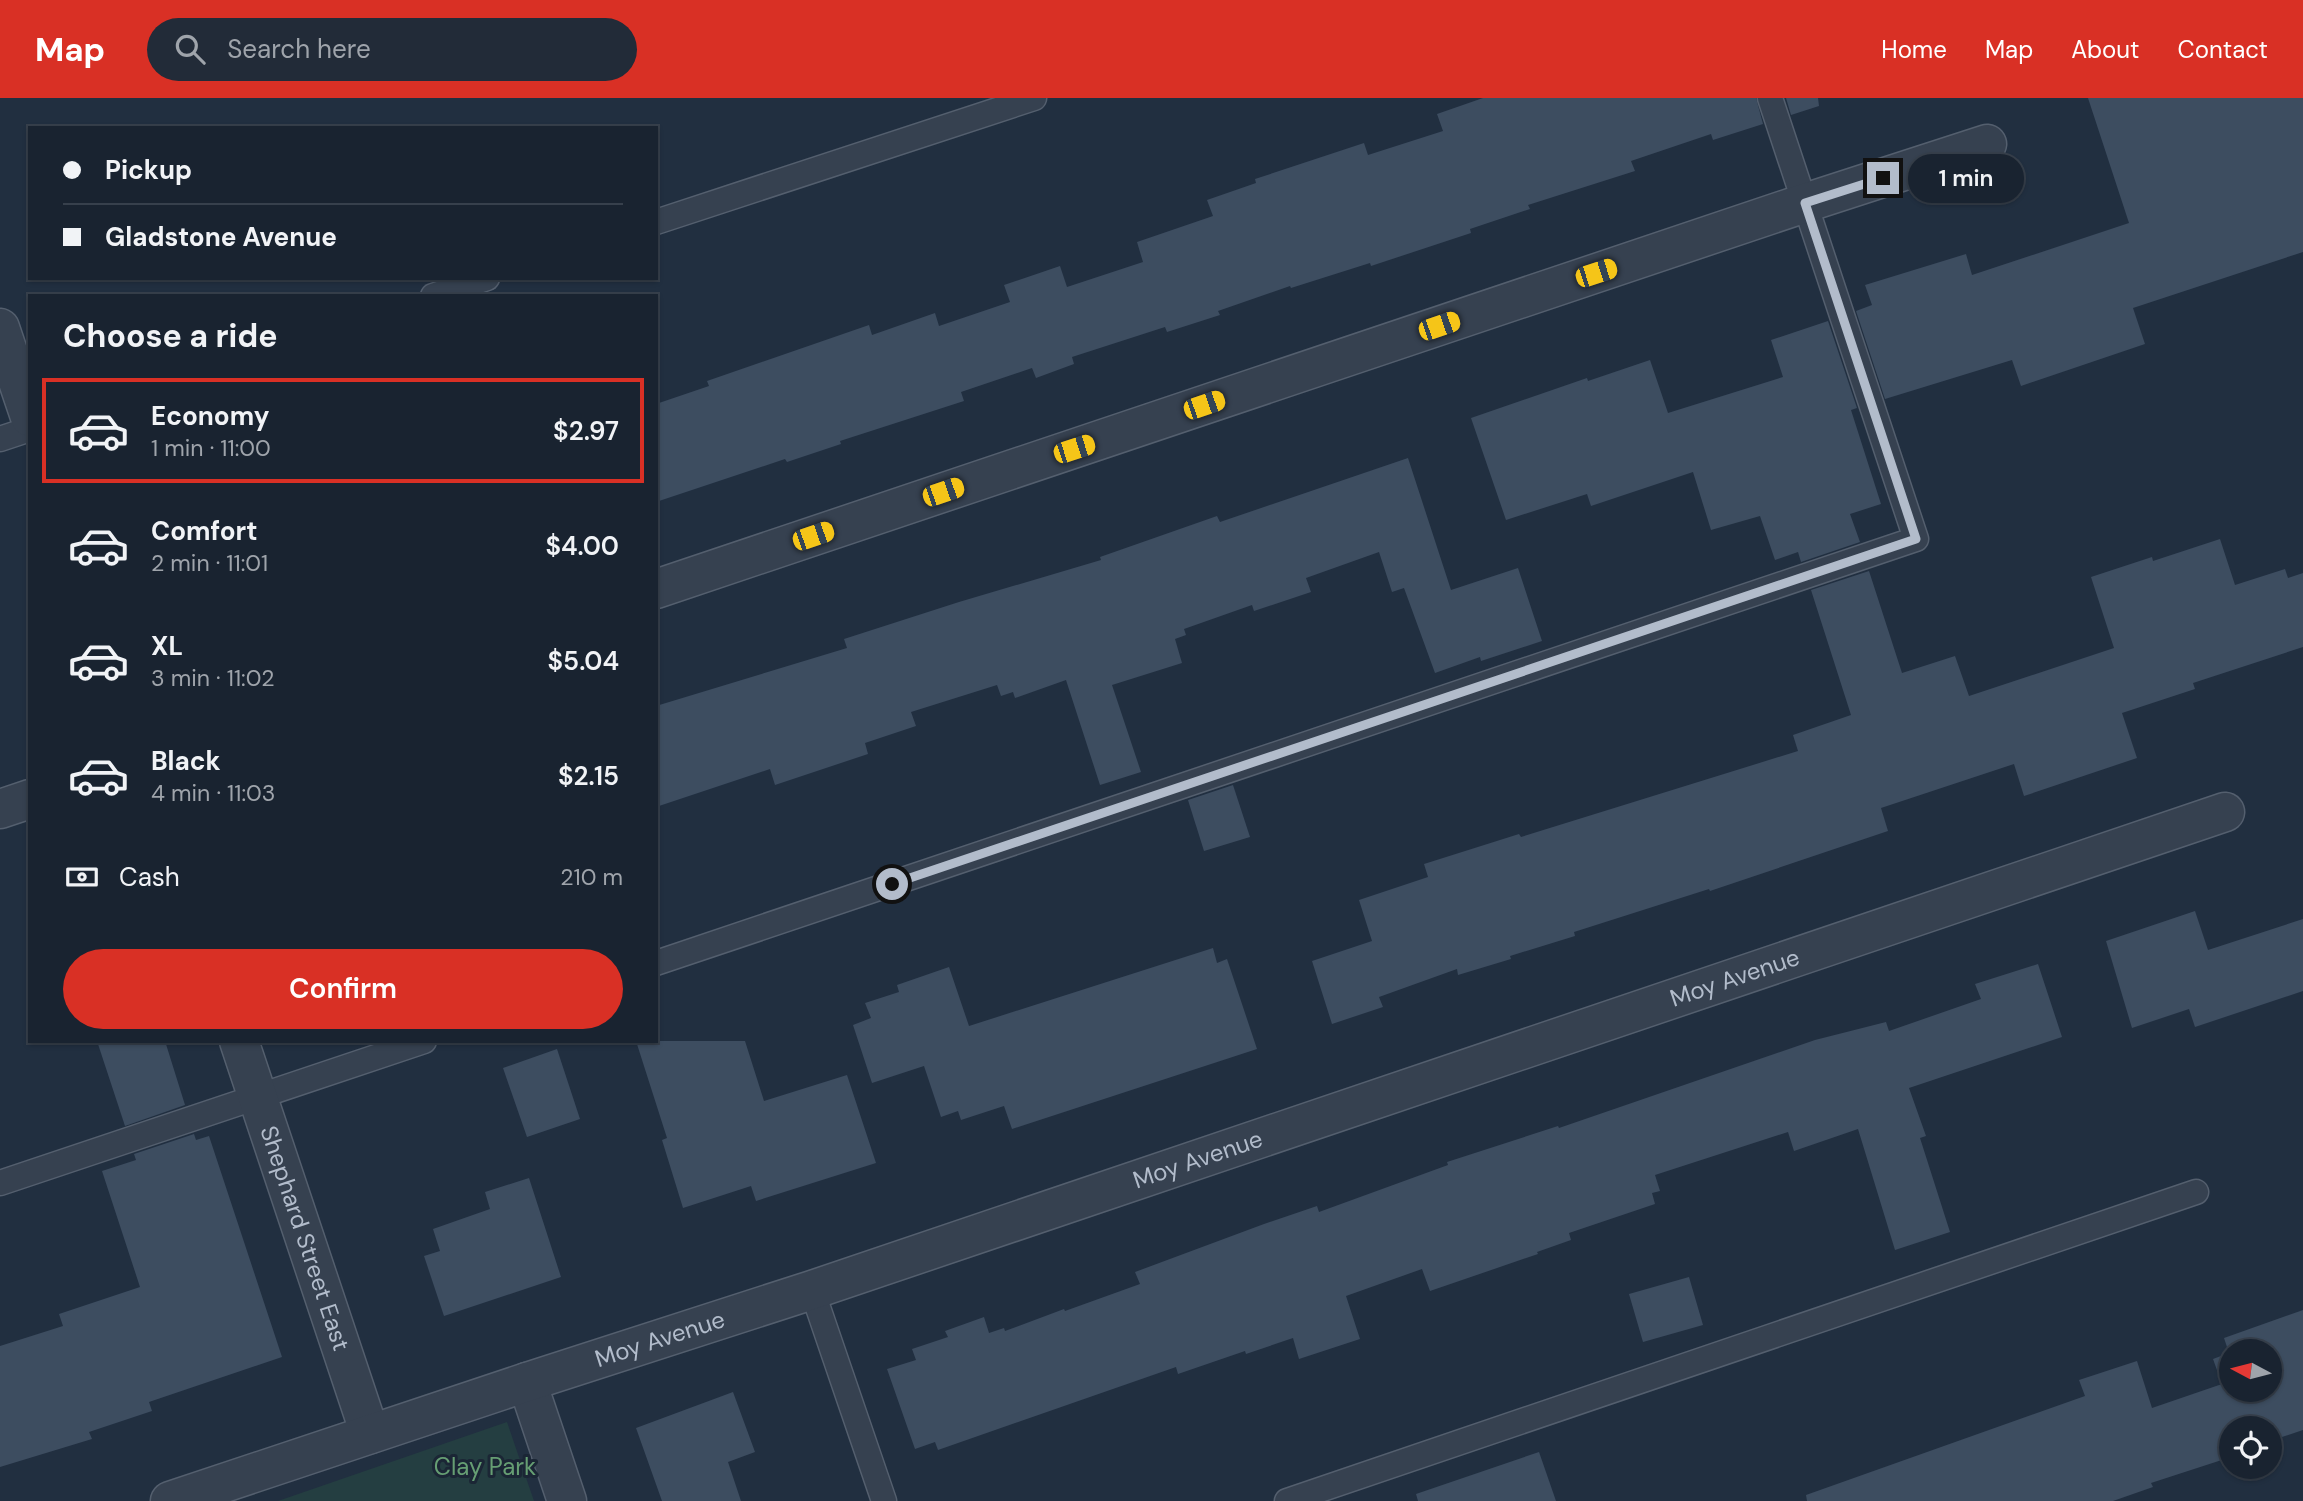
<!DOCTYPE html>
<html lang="en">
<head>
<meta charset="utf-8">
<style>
	:root { --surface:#192330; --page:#222b38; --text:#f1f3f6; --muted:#9fa4ab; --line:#37404c; --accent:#d93025 }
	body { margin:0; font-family:"DM Sans",sans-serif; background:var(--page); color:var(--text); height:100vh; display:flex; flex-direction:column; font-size:26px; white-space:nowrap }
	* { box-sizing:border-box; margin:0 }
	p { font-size:23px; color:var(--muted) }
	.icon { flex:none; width:38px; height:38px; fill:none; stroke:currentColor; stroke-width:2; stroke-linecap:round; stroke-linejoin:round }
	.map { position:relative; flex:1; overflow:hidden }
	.panel { position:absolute; left:28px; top:196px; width:630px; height:749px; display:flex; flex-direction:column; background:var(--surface); border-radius:0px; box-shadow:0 2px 5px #0004,0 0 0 2px var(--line) }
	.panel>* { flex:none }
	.hud { position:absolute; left:28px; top:28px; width:630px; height:154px; border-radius:0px; box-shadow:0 2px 5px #0004,0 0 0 2px var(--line); display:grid; align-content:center; height:154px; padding:0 35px; background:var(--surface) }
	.needle { width:46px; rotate:277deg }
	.tools { position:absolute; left:2219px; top:1241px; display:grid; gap:14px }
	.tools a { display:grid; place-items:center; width:63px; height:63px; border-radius:50%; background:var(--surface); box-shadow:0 2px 5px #0004,0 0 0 2px var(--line); font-size:35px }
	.end { position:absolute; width:32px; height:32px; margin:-16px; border:9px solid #b2bccb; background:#111; box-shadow:0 0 0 4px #111 }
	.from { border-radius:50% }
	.bubble { position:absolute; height:49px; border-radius:24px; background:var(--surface); box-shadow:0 2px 5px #0004,0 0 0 2px var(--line); font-size:23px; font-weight:600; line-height:49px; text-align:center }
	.car { position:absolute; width:21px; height:42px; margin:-21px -10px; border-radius:9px; box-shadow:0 0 5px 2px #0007; background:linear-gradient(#f5c518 24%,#345 0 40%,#f5c518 0 76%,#345 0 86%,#f5c518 0) }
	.hud b { display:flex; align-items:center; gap:24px; height:66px; font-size:26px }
	.hud b+b { border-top:2px solid var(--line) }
	.hud i { width:18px; height:18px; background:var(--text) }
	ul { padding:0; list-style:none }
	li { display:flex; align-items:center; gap:21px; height:105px; margin:0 14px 10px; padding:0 21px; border:4px solid transparent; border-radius:0px }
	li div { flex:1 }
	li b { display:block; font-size:26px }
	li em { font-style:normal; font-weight:600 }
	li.current { border-color:var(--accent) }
	li>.icon { width:63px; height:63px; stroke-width:1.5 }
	h2 { padding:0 35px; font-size:32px; line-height:84px }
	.pay { display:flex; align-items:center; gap:18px; height:77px; padding:0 35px; font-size:26px }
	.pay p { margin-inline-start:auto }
	.button { display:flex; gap:14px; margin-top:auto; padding:14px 35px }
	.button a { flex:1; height:80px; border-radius:42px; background:var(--accent); color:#fff; font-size:28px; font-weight:600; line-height:80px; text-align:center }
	header { display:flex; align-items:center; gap:42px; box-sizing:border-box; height:98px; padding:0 35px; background:var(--accent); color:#fff }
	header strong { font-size:33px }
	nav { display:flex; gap:38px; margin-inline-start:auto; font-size:24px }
	.search { width:490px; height:63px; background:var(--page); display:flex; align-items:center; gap:18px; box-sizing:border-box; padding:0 24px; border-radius:38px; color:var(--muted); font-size:26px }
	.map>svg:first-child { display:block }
	.green { fill:#243e41 }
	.building { fill:#3d4d60; fill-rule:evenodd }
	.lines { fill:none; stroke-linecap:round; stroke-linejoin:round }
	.lane-casing { stroke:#545f6e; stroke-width:27 }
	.street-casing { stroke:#545f6e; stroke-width:41 }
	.lane { stroke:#364150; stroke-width:24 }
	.street { stroke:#364150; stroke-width:38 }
	.route { stroke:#b2bccb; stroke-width:9 }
	.labels { text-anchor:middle; stroke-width:6; stroke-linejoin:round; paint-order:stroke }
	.street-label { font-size:24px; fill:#b2bccb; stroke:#1b2635 }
	.park-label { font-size:24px; fill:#669e73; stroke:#1b2635 }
</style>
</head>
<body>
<header>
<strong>Map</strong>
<div class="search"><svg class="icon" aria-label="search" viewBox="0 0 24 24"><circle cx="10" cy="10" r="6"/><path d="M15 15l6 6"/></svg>Search here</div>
<nav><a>Home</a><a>Map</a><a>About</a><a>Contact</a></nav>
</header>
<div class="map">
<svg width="2303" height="1403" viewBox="0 0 2303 1403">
	<rect width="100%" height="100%" fill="#212f40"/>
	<polygon class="green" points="507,1324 534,1403 278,1403"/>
	<g class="building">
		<polygon points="1483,0 1756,0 1763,26 1713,42 1711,36 1631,63 1635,73 1528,107 1530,111 1470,131 1471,135 1371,168 1370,165 1291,190 1290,188 1218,213 1220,217 1167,234 1165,229 1072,259 1074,266 1036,280 1032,270 961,294 964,303 840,343 841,346 787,364 785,361 656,404 656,306 709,288 707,283 869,227 872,237 935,215 939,228 1010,204 1004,187 1060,168 1067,189 1143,164 1137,144 1213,118 1207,102 1256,85 1255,81 1364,45 1368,57 1443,33 1437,16"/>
		<polygon points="1786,0 1818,0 1819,8 1791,17"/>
		<polygon points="2088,0 2303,0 2303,154 2133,210 2145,246 2021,288 2012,262 1885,301 1856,213 1872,207 1865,187 1966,156 1972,177 2129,125"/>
		<polygon points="1828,223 1857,310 1851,312 1881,406 1850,416 1860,444 1801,464 1798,454 1775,462 1760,418 1711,432 1693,374 1591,408 1587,396 1506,422 1471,320 1587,280 1588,283 1650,262 1668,315 1783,279 1771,242"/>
		<polygon points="1408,360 1451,492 1518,470 1542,543 1481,563 1480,559 1435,575 1404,490 1392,494 1379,454 1306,480 1311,494 1254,513 1252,507 1184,531 1186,537 1175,541 1182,565 1112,587 1141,674 1100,687 1066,582 1015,600 1013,594 1001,598 997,587 911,614 916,628 865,645 868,656 775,687 770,671 656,709 656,608 847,550 844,541 959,504 1101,462 1100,459 1217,418 1220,424"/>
		<polygon points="2220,441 2235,487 2285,471 2288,480 2303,475 2303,549 2193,585 2195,591 2122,615 2137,660 2024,698 2014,666 1881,710 1888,733 1710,793 1709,791 1574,834 1575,838 1510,858 1511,861 1458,877 1457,871 1379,899 1383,909 1332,926 1312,863 1372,843 1359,802 1428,779 1424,766 1519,736 1521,739 1798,653 1793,637 1851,617 1811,492 1869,473 1902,575 1955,558 1969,598 2114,550 2091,479 2152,459 2153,463"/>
		<polygon points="1233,687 1250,739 1204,753 1188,702"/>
		<polygon points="2195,813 2208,852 2303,821 2303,893 2195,929 2189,911 2132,930 2106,843"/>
		<polygon points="1213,850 1217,865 1227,861 1257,951 1012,1031 1004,1008 961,1022 958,1013 941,1019 924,968 872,985 853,927 871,920 865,905 899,894 897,887 949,869 969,928"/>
		<polygon points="2038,866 2062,939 1909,990 1926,1038 1920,1040 1950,1134 1895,1152 1858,1031 1794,1053 1788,1034 1655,1077 1660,1093 1652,1095 1655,1106 1569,1135 1571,1142 1537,1154 1538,1156 1430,1193 1422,1171 1346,1198 1360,1241 1299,1261 1293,1240 1246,1256 1245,1253 1178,1276 1176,1269 938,1352 935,1344 915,1351 887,1271 916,1262 912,1251 948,1239 945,1233 984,1219 989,1235 1004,1230 1005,1233 1064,1211 1065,1213 1140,1186 1135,1174 1264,1126 1317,1108 1319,1114 1448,1067 1447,1064 1558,1028 1559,1030 1815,942 1886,924 1889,933 1981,901 1975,886"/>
		<polygon points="97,943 165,943 185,1007 125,1028"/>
		<polygon points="636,943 745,943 764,1003 847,977 876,1065 756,1103 751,1088 683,1110 662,1042 667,1040"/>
		<polygon points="557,951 580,1021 527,1039 503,970"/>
		<polygon points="194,1036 196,1042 209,1038 282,1259 149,1304 152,1313 89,1334 92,1341 0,1369 0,1248 63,1228 59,1216 140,1189 102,1073 136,1062 134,1056"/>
		<polygon points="529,1080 561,1179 444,1218 424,1158 440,1153 433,1131 490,1111 485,1094"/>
		<polygon points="1689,1179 1703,1227 1643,1244 1629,1196"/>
		<path d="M 2303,1212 L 2303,1332 L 2270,1343 L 2270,1330 L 2231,1330 L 2231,1359 L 2151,1385 L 2153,1389 L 2113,1403 L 1807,1403 L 1806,1397 L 2085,1298 L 2079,1282 L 2137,1263 L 2152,1310 L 2222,1286 L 2213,1261 L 2229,1255 L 2224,1240 ZM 2231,1253 L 2270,1253 L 2270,1292 L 2231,1292 Z"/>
		<polygon points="733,1294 755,1354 728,1364 741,1403 662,1403 636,1330"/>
		<polygon points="1539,1354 1556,1403 1418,1403 1416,1396"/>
	</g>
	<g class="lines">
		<defs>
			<g id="lane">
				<polyline points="656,124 1034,0"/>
				<polyline points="433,198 487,180"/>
				<polyline points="0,341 30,331"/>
				<polyline points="656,865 1916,441 1770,0"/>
				<polyline points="0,1085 424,943"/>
				<polyline points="812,1192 884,1403"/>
				<polyline points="1287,1403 2196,1094"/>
			</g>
			<g id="street">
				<polyline points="0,230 30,319"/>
				<polyline points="656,491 1805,105 1987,46"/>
				<polyline points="0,711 30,701"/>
				<path id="s1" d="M 239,943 L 370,1336"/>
				<polyline points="527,1284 567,1403"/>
				<path id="s2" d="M 170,1403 L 527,1284 L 812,1192 L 2225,714"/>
			</g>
		</defs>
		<use href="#lane" class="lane-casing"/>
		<use href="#street" class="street-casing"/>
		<use href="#lane" class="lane"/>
		<use href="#street" class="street"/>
	</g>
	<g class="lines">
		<polyline class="route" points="892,786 1916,441 1805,105 1883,80"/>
	</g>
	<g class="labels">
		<g class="street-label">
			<text dy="8" stroke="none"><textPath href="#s2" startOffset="1650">Moy Avenue</textPath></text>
			<text dy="8" stroke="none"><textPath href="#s2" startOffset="1083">Moy Avenue</textPath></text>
			<text dy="8" stroke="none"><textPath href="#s1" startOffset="208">Shephard Street East</textPath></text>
			<text dy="8" stroke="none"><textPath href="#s2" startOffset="516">Moy Avenue</textPath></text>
		</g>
		<g class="park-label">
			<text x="485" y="1377">Clay Park</text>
		</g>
	</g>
</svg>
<div class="tools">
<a><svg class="needle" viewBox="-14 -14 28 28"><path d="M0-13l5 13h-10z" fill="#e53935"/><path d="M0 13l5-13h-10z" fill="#9fa4ab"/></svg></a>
<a><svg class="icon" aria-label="locate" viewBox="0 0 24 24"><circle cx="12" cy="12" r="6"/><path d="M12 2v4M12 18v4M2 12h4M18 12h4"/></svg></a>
</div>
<i class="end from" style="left:892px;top:786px"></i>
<i class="end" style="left:1883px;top:80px"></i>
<div class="bubble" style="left:1908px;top:56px;width:116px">1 min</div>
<i class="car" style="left:1596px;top:175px;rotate:72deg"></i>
<i class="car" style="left:1439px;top:228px;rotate:71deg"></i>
<i class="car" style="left:1204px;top:307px;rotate:71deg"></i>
<i class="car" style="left:1074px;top:351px;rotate:72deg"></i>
<i class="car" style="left:943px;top:394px;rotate:71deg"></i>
<i class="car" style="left:813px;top:438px;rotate:71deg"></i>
<div class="hud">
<b><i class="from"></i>Pickup</b>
<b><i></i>Gladstone Avenue</b>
</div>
<section class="panel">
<h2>Choose a ride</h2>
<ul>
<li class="current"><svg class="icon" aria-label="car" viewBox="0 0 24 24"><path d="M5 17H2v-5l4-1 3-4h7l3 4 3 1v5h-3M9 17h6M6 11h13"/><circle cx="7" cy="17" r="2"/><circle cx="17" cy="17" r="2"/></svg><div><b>Economy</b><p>1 min · 11:00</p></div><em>$2.97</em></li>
<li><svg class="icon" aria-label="car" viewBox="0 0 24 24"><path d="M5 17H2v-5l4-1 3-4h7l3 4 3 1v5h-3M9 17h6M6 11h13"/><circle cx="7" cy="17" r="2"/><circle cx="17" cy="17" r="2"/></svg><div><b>Comfort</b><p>2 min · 11:01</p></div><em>$4.00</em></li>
<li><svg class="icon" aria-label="car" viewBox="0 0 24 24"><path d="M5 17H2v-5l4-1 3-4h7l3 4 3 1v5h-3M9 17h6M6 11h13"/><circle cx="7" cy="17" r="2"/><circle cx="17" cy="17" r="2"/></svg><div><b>XL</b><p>3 min · 11:02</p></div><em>$5.04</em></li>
<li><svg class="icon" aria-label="car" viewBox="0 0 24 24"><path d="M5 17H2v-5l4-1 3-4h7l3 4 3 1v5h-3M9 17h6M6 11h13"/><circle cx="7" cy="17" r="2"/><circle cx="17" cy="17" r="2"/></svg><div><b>Black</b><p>4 min · 11:03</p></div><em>$2.15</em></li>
</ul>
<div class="pay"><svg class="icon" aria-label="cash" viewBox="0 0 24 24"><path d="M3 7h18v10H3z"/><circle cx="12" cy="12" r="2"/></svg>Cash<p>210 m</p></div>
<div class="button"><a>Confirm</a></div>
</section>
</div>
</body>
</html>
